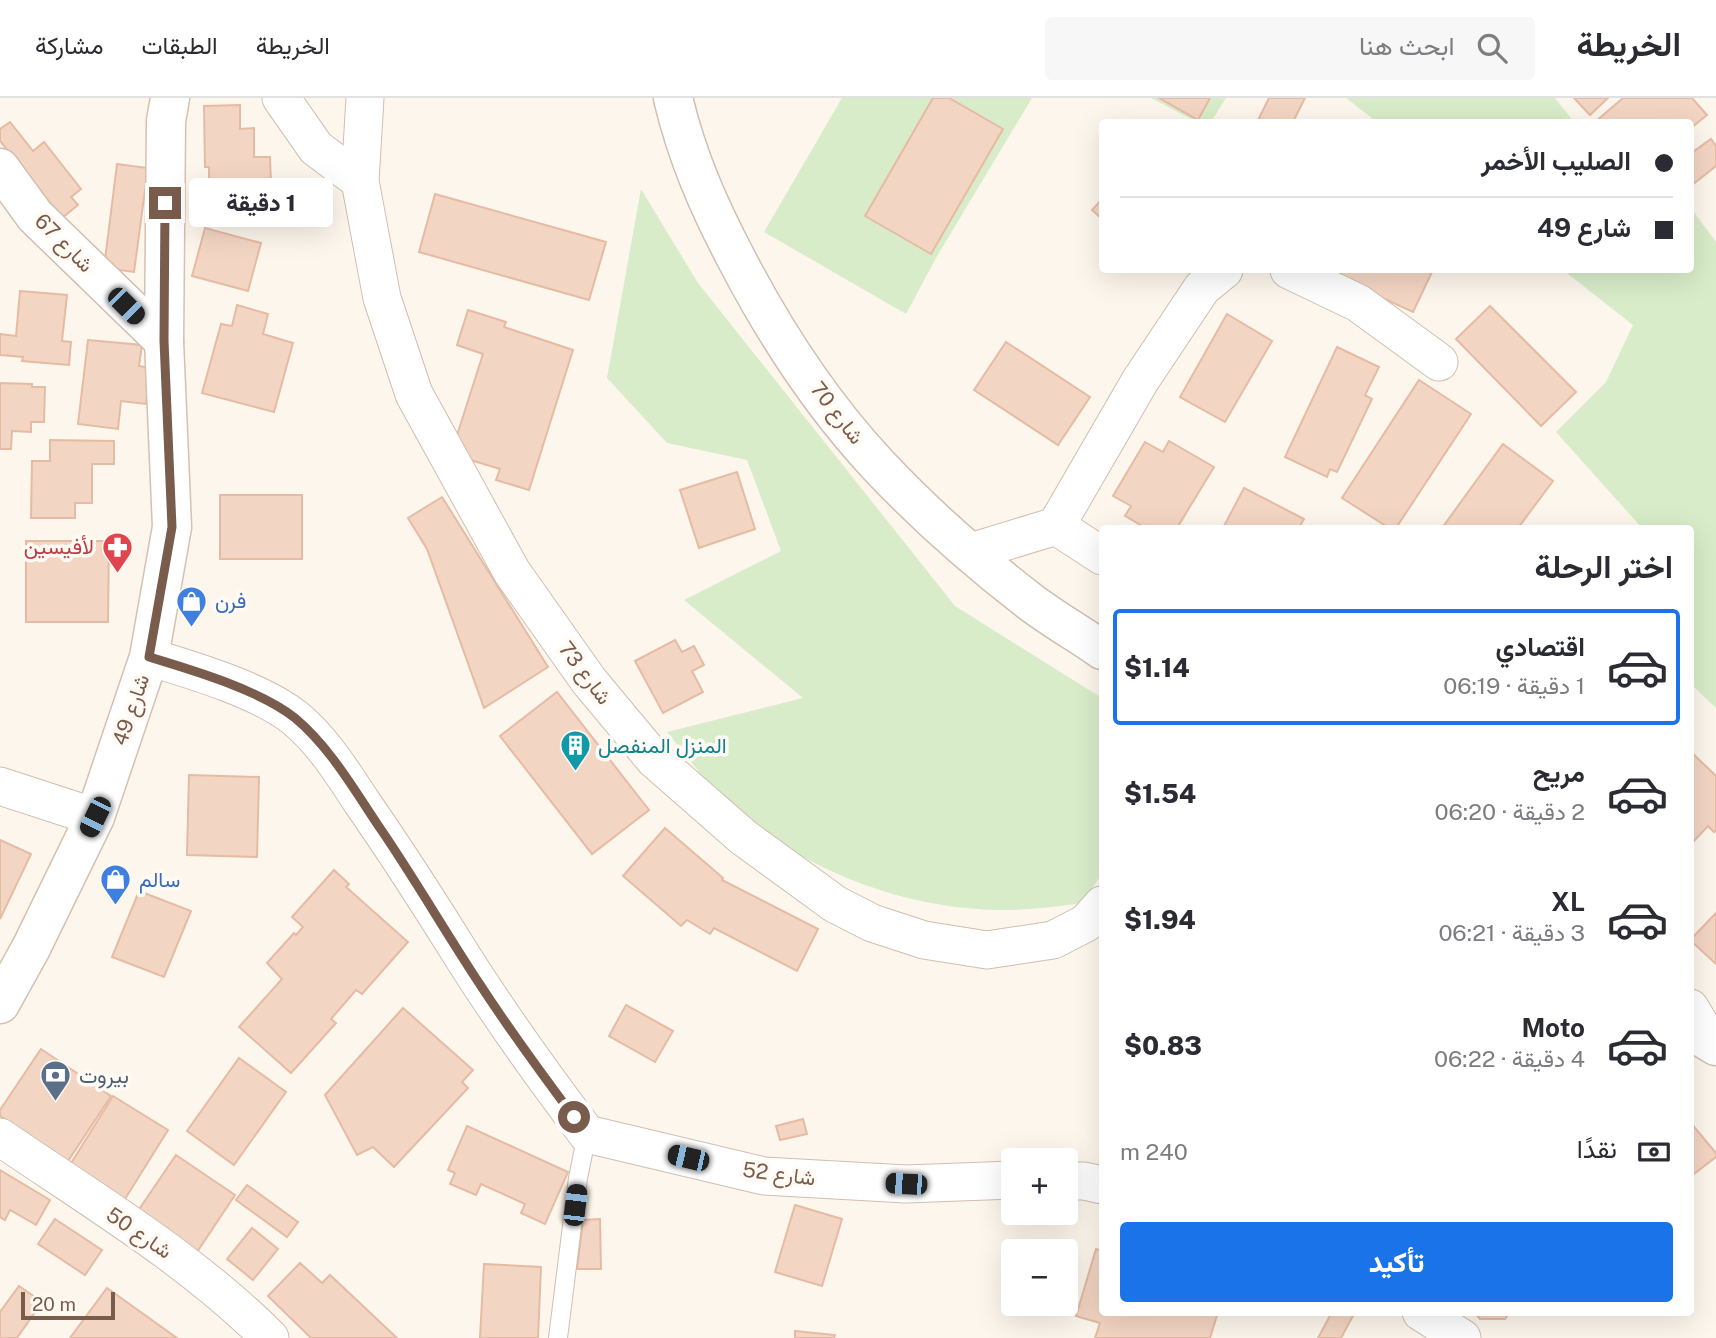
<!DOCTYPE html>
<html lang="ar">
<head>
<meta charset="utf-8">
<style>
	:root { --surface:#fff; --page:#f7f7f7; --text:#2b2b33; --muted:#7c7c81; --line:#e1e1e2; --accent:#1a73e8 }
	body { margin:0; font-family:"Public Sans",Vazirmatn,sans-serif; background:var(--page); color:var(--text); direction:rtl; height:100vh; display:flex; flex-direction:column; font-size:26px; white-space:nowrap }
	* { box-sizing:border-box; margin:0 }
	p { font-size:23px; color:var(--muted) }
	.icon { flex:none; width:38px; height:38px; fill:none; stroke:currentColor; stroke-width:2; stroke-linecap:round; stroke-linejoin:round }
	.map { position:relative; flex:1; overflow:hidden; direction:ltr }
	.drawer { position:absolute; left:1099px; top:427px; width:595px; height:791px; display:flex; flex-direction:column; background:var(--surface); border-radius:7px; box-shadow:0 7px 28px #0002; direction:rtl }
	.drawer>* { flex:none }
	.guide { position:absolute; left:1099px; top:21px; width:595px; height:154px; border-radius:7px; box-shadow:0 7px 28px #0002; direction:rtl; display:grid; align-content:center; height:154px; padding:0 21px; background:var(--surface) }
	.controls { position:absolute; left:1001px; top:1050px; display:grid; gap:14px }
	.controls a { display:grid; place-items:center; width:77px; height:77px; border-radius:7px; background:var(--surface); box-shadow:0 7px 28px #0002; font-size:35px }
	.scale { position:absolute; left:21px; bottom:18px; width:94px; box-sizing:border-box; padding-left:7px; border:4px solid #7a5c4d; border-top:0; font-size:19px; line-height:24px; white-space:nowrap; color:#7a5c4d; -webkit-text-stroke:5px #fffaf3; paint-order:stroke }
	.end { position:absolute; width:32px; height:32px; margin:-16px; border:9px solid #7a5c4d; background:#fff; box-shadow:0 0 0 4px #fff }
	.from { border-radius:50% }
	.bubble { position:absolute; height:49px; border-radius:7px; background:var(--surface); box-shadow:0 7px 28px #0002; font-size:23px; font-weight:800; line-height:49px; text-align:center; direction:rtl }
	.car { position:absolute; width:21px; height:42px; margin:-21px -10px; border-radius:9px; box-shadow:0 0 5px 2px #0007; background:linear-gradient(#222 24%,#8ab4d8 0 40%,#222 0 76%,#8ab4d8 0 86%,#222 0) }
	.guide b { display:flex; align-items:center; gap:24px; height:66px; font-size:26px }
	.guide b+b { border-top:2px solid var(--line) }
	.guide i { width:18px; height:18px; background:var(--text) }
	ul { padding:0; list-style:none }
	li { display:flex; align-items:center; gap:21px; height:116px; margin:0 14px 10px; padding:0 7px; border:4px solid transparent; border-radius:7px }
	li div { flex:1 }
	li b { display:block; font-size:26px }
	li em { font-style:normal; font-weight:800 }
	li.selected { border-color:var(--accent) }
	li>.icon { width:63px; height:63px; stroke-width:1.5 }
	h2 { padding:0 21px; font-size:32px; line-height:84px }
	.pay { display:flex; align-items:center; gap:18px; height:77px; padding:0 21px; font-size:26px }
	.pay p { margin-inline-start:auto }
	.primary-button { display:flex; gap:14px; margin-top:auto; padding:14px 21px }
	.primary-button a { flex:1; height:80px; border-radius:7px; background:var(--accent); color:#fff; font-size:28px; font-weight:800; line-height:80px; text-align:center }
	header { display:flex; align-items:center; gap:42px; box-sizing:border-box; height:98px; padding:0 35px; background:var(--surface); border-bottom:2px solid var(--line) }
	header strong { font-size:33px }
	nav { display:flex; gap:38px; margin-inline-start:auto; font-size:24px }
	.search { width:490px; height:63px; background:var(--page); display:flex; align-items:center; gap:18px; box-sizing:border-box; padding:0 24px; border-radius:7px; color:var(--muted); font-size:26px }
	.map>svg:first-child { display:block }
	.green { fill:#d8ecc9 }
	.building { fill:#f3d5c3; stroke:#e6bba3; stroke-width:2 }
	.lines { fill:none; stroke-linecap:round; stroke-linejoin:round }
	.service-casing { stroke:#d1beb0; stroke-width:20 }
	.minor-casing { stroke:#d1beb0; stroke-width:39 }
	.tertiary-casing { stroke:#d1beb0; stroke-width:41 }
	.secondary-casing { stroke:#d6c0b0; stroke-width:41 }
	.service { stroke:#fff; stroke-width:18 }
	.minor { stroke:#fff; stroke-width:37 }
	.tertiary { stroke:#fff; stroke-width:38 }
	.secondary { stroke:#fff; stroke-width:38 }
	.route { stroke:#7a5c4d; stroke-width:9 }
	.labels { text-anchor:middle; stroke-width:7; stroke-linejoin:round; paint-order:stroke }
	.street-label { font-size:21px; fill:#7a5c4d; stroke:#fffaf3 }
	.health-label { font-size:21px; fill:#be3a42; stroke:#fffaf3; text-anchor:end }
	.shop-label { font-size:21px; fill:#366cbe; stroke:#fffaf3; text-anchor:start }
	.culture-label { font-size:21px; fill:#0d838f; stroke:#fffaf3; text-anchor:start }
	.service-label { font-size:21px; fill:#4e5e75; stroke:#fffaf3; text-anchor:start }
</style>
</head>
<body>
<header>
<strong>الخريطة</strong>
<div class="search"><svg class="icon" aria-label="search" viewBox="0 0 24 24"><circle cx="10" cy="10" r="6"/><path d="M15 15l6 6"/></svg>ابحث هنا</div>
<nav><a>الخريطة</a><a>الطبقات</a><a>مشاركة</a></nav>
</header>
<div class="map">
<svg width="1716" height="1240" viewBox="0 0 1716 1240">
	<rect width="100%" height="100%" fill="#fdf6ec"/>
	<g class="green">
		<polygon points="842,0 1032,0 936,160 906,216 764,134"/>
		<polygon points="1151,0 1226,0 1211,24 1197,24"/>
		<polygon points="1346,0 1555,0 1574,24 1377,24"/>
		<path d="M 641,91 L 698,185 L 955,508 L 1102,600 L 1102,775 L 1083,805 C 1056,809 1030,812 1003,812 C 904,812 798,771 726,703 C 704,682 686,658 667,634 L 803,600 L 684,502 L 781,453 L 747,362 L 667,345 L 607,280 Z"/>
		<polygon points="1691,110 1716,144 1716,610 1691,586 1690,430 1642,430 1556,334 1606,284 1633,227 1563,172 1690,172"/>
	</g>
	<g class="building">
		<polygon points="933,0 949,0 1003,31 931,156 865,118"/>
		<polygon points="1159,0 1210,0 1198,22"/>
		<polygon points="1269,0 1305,0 1293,24 1257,24"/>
		<polygon points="1574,0 1608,0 1590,17"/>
		<polygon points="1623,0 1692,0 1707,17 1690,31 1690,24 1595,24"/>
		<polygon points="240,7 240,31 254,30 254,59 270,59 271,85 276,85 276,108 207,110 206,87 209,87 209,69 205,69 204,8"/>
		<polygon points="10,24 33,53 44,44 81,91 71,99 78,107 62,120 0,43 0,31"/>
		<polygon points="1711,41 1716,48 1716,68 1692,87 1690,56"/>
		<polygon points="117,66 148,70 134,174 104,170"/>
		<polygon points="435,96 606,144 589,202 419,154"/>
		<polygon points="1102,101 1102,121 1092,112"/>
		<polygon points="205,130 261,145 248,193 192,178"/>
		<polygon points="1343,172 1433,172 1413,214 1339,180"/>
		<polygon points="20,193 67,197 62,243 71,244 69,267 22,263 23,259 0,257 0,236 16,238"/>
		<polygon points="237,207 268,216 263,236 293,245 274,314 202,295 221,226 232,228"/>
		<polygon points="1490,208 1576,294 1541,328 1456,241"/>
		<polygon points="468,212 506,224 504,229 573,252 529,392 496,382 500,371 451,356 483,256 457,247"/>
		<polygon points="1227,216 1272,243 1225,324 1180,299"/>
		<polygon points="88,242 142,247 139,268 150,270 146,306 121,303 118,331 78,326"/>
		<polygon points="1006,244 1090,299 1058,347 974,292"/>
		<polygon points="1337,249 1379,269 1365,297 1372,301 1337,374 1330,371 1327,379 1285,359"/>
		<polygon points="1419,282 1471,316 1396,430 1389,430 1342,400"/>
		<polygon points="0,285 32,286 32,289 45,289 44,324 31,324 31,334 12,333 11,351 0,351"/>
		<polygon points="50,342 114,343 114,366 92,366 92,405 75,405 75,420 31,420 32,363 50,363"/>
		<polygon points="1169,343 1214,369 1177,430 1146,430 1125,418 1131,408 1113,398 1145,344 1163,354"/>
		<polygon points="1503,346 1553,383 1518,430 1442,430"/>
		<polygon points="737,374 755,431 699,450 680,392"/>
		<polygon points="1244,390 1304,421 1299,430 1223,430"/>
		<rect x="220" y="397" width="82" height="64"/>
		<polygon points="442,399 548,569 484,610 427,451 408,420"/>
		<polygon points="26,443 109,443 108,524 26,524"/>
		<polygon points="675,542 682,554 694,548 704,567 692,573 703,594 663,615 635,563"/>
		<polygon points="557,594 649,712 592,756 500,638"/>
		<polygon points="1690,653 1716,678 1716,732 1714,734 1708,728 1692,745"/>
		<polygon points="189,677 259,679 257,759 187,757"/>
		<polygon points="665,730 723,780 722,782 818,831 797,873 714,830 710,836 687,822 681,828 623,778"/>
		<polygon points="0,742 31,756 0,821"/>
		<polygon points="334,772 349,786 346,789 408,844 362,896 356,892 331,921 336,925 291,975 239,929 282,881 267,865 294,835 296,837 303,829 292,819"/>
		<polygon points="139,793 191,813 164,879 112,859"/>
		<polygon points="1716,815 1716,866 1690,842"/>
		<polygon points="626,907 673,933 655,964 609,938"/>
		<polygon points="403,910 473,972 462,984 468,990 394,1069 373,1049 357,1057 325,997"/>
		<polygon points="41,951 111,998 68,1063 0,1018 0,1012"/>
		<polygon points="239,960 286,994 234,1067 187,1033"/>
		<polygon points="113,998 168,1032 125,1101 70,1067"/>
		<polygon points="803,1021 807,1036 780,1042 776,1028"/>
		<polygon points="1690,1024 1716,1055 1716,1059 1690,1079"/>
		<polygon points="467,1028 568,1074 545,1126 521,1115 525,1106 481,1086 476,1097 450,1086 455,1075 448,1072"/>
		<polygon points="176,1057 235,1097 197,1154 138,1113"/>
		<polygon points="0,1072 50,1102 36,1127 10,1112 5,1122 0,1119"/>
		<polygon points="247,1087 298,1124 287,1139 236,1102"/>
		<polygon points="795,1107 842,1121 822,1188 775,1174"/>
		<polygon points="55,1121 102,1152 85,1177 38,1146"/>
		<polygon points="600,1121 601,1171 577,1171 583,1122"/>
		<polygon points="252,1130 278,1151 253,1182 227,1161"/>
		<polygon points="1096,1151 1102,1153 1102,1214 1218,1214 1210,1240 1095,1240 1100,1225 1076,1218"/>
		<polygon points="300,1165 322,1185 330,1177 397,1240 311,1240 268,1198"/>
		<polygon points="484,1166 541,1169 538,1240 480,1240"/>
		<polygon points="19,1188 42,1204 17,1240 0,1240 0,1214"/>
		<polygon points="107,1190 177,1240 70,1240"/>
		<polygon points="1332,1214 1355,1214 1341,1240 1318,1240"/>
		<polygon points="1474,1214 1510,1214 1505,1221 1480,1221"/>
		<polygon points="795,1233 835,1237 834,1240 795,1240"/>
	</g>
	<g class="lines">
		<defs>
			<polyline id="service" points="558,1240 578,1080 587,1036"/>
			<g id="minor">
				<polyline points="281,0 316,50 360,83"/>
				<polyline points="365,0 360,83 382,200 414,296 512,474 589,583 654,661 743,739 835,806 872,825 924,842 987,852 1053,842 1086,825 1102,807"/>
				<polyline points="1289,172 1358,205 1439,264"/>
				<polyline points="1056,428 1140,283 1202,190 1224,172"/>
				<polyline points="971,454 1056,428 1102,458"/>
				<path d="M 149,559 C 192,572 260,592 295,620 C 322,642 342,674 361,703 C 393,749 424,797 454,845 C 495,911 540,974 587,1036 L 764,1078 L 906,1086 L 1013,1082"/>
				<polyline points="0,688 95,719"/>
				<polyline points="1690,910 1712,946"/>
				<path d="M 0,1039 C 92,1102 191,1161 270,1240"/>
				<polyline points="1066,1083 1084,1083 1102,1087"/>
				<polyline points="1421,1214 1462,1240"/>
			</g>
			<g id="tertiary">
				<path d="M 673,0 C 687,59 709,109 737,162 C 775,235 822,307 878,367 C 923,415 975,461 1028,502 C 1051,520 1078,535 1102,552"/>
				<polyline points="0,70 35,118 164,243"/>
				<polyline points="1690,932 1716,948"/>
			</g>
			<polyline id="secondary" points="0,906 31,850 95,719 149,559 172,429 164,243 166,23 170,0"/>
		</defs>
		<use href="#service" class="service-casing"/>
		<use href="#minor" class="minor-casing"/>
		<use href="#tertiary" class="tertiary-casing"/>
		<use href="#secondary" class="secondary-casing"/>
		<use href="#service" class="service"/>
		<use href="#minor" class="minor"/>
		<use href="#tertiary" class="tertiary"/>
		<use href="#secondary" class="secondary"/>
	</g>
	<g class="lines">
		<path class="route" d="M 165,105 L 164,243 L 172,429 L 149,559 C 192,572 260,592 295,620 C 331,650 356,695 382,733 C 416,783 446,835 479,885 C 509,931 541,975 574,1019"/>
	</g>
	<defs>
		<symbol id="pharmacy-pin" viewBox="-11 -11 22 30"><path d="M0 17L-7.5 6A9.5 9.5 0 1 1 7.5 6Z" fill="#e0444e" stroke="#fffaf3"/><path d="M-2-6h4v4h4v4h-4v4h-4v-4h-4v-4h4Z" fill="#fff"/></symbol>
		<symbol id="shop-pin" viewBox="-11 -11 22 30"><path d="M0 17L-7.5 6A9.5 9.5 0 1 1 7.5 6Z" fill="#3f7fe0" stroke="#fffaf3"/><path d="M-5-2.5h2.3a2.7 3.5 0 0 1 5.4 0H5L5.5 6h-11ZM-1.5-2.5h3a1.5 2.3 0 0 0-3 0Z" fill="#fff"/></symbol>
		<symbol id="building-pin" viewBox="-11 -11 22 30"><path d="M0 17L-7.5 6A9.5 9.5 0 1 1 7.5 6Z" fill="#0f9aa8" stroke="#fffaf3"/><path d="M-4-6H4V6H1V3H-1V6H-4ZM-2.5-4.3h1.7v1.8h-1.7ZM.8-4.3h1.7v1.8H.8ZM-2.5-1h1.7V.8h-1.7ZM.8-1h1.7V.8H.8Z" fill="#fff"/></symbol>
		<symbol id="bank-pin" viewBox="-11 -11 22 30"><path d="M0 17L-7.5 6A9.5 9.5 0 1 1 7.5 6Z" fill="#5c6f8a" stroke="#fffaf3"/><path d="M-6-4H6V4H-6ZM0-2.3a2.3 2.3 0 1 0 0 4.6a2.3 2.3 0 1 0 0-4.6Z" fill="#fff"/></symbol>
	</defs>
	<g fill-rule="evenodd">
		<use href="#pharmacy-pin" x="100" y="432" width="35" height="47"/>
		<use href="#shop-pin" x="174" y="486" width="35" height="47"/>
		<use href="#building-pin" x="558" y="630" width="35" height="47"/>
		<use href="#shop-pin" x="98" y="764" width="35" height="47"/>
		<use href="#bank-pin" x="38" y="960" width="35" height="47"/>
	</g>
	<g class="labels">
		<g class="street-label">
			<text transform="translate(64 145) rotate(45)" y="7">شارع 67</text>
			<text transform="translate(837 315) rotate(52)" y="7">شارع 70</text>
			<text transform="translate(585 575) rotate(53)" y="7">شارع 73</text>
			<text transform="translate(131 612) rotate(-71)" y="7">شارع 49</text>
			<text transform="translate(779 1076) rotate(7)" y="7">شارع 52</text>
			<text transform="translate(139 1135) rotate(34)" y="7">شارع 50</text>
		</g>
		<g class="health-label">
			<text x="94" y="456">لأفيسين</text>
		</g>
		<g class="shop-label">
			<text x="215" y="510">فرن</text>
			<text x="139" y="789">سالم</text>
		</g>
		<g class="culture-label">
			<text x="598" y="655">المنزل المنفصل</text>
		</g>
		<g class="service-label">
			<text x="79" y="985">بيروت</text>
		</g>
	</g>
</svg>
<div class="controls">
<a>+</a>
<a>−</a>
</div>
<div class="scale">20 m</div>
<i class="end from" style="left:574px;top:1019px"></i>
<i class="end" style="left:165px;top:105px"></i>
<div class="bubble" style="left:189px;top:80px;width:144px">1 دقيقة</div>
<i class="car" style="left:126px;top:208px;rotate:135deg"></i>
<i class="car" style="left:95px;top:719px;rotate:206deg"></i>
<i class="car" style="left:688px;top:1060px;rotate:283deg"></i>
<i class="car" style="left:906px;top:1086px;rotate:273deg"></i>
<i class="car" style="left:575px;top:1107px;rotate:7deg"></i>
<div class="guide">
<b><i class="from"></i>الصليب الأخمر</b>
<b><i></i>شارع 49</b>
</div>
<section class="drawer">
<h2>اختر الرحلة</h2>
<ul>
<li class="selected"><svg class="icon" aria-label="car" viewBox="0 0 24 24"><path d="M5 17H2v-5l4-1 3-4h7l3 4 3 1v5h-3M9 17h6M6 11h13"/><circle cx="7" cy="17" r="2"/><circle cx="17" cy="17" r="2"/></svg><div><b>اقتصادي</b><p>1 دقيقة · 06:19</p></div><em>$1.14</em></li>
<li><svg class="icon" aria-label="car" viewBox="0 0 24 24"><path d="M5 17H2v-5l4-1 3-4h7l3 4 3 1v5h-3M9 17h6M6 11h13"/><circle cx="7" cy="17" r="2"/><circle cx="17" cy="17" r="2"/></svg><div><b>مريح</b><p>2 دقيقة · 06:20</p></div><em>$1.54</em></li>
<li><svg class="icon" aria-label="car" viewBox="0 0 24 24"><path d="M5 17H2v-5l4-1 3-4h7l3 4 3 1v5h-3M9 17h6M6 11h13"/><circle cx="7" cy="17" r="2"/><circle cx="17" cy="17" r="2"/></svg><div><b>XL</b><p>3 دقيقة · 06:21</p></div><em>$1.94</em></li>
<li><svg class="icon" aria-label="car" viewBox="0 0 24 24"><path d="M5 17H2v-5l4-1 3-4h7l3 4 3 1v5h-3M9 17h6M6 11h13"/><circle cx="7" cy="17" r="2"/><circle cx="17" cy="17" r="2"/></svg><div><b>Moto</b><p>4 دقيقة · 06:22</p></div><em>$0.83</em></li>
</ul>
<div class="pay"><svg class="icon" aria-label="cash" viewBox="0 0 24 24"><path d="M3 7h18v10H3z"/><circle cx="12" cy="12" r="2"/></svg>نقدًا<p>240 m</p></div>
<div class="primary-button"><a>تأكيد</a></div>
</section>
</div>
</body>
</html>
